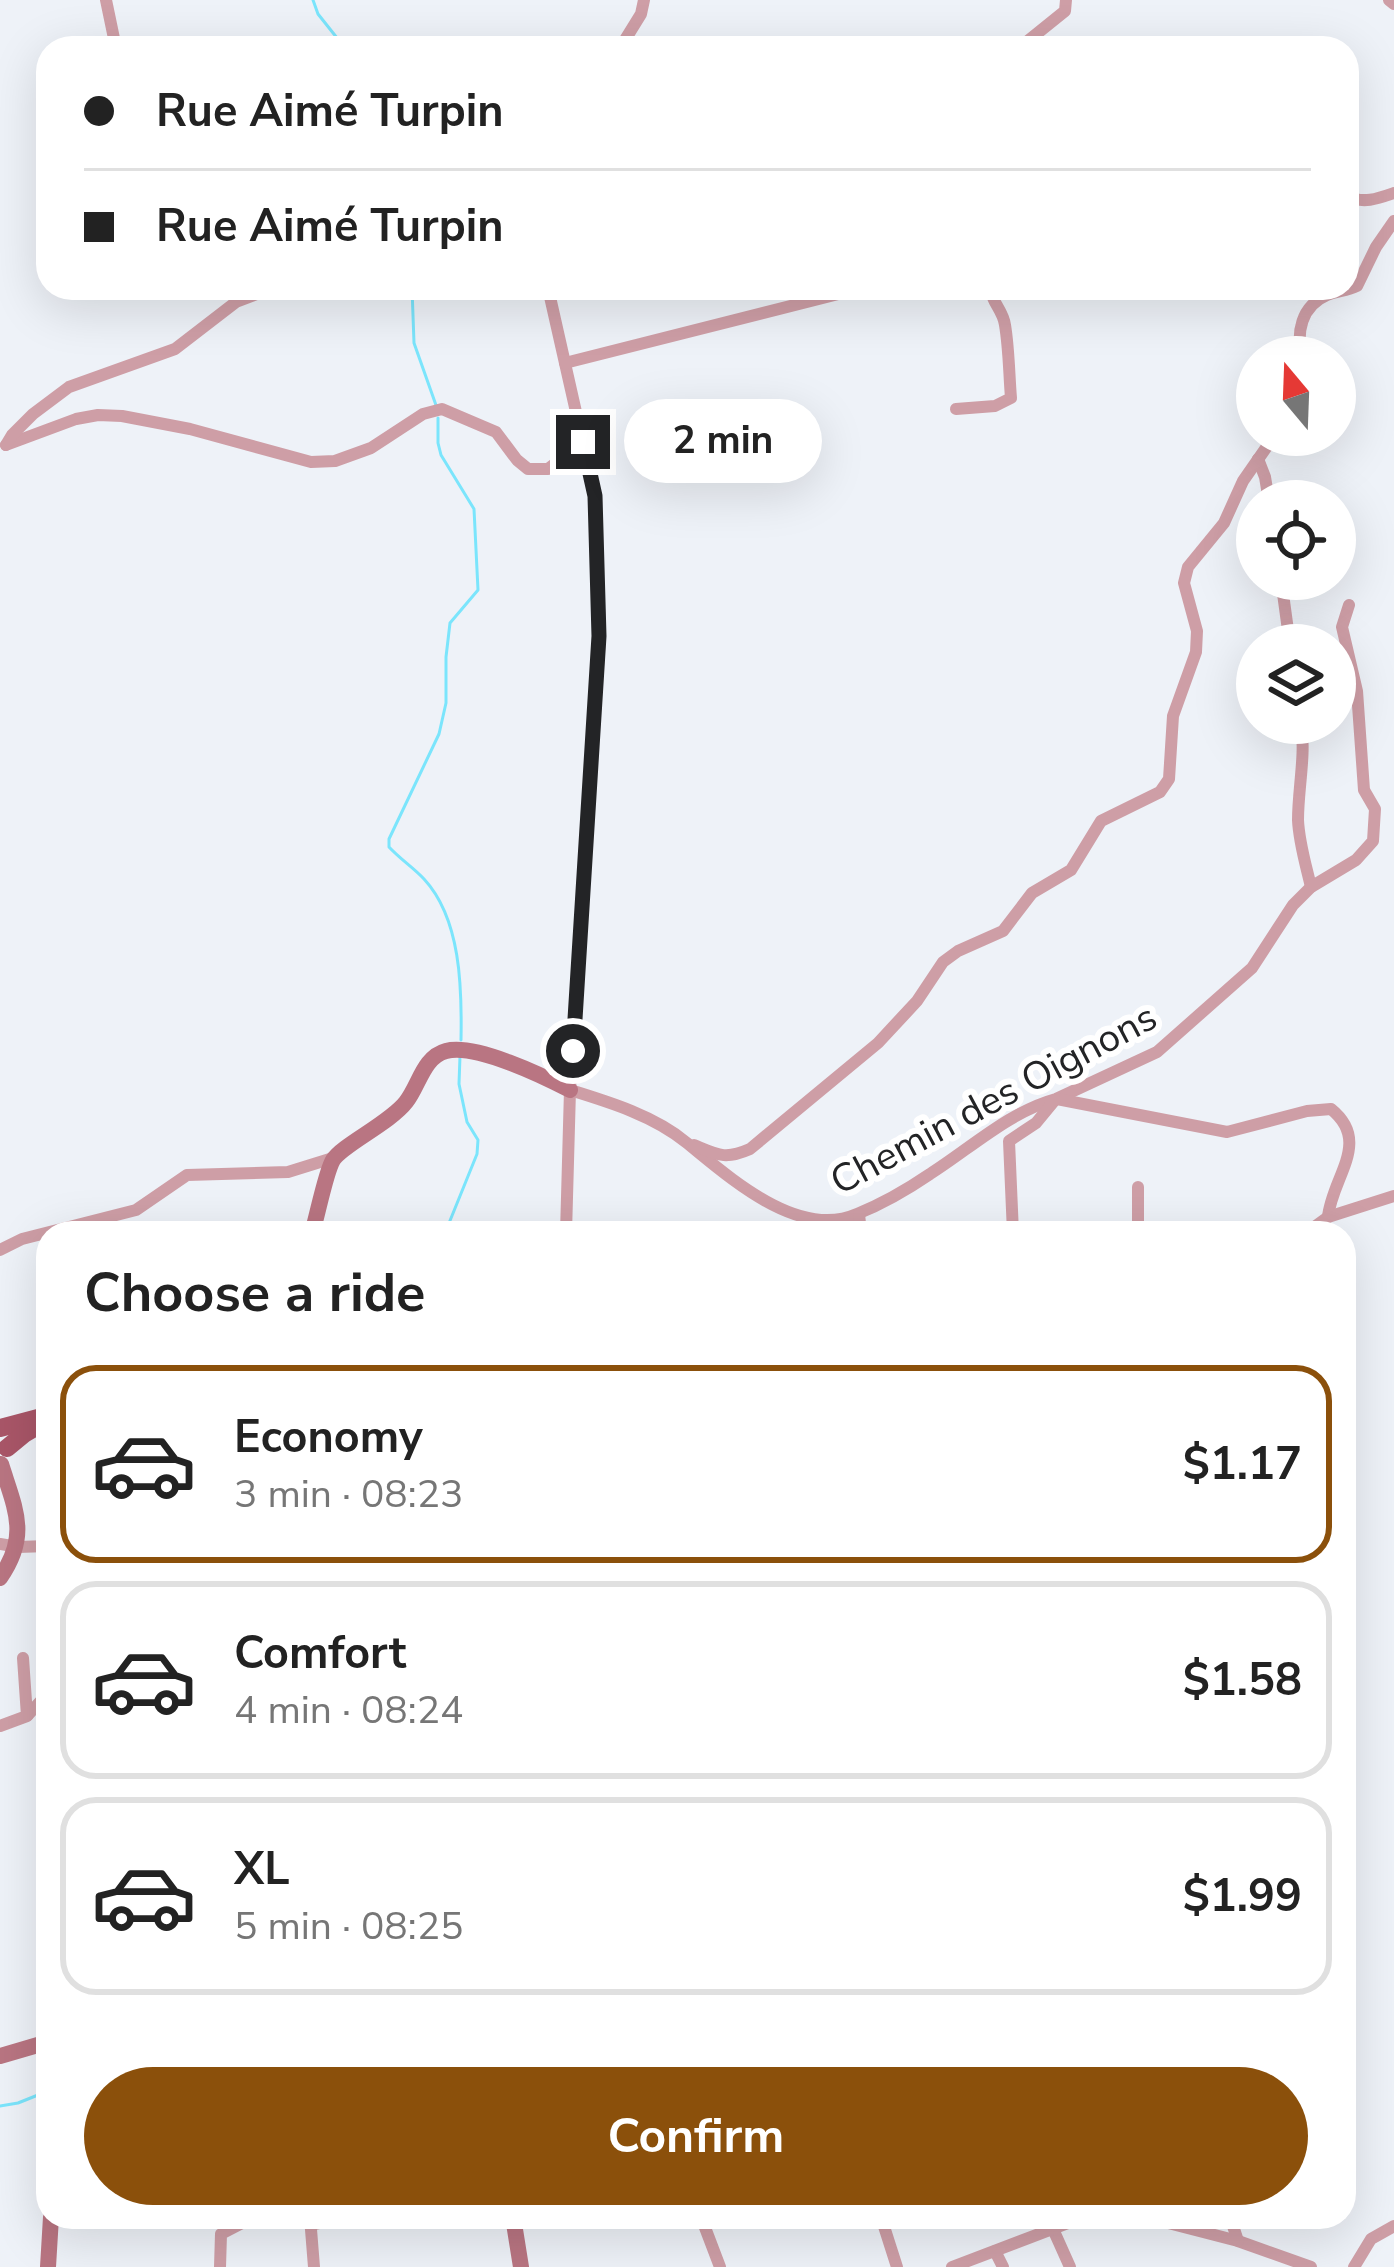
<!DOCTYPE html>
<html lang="en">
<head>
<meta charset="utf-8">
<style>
	:root { --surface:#fff; --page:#f2f2f2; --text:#222; --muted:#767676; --line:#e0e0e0; --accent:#8b500b }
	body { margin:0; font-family:"Nunito Sans",sans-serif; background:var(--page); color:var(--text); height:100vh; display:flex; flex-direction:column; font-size:45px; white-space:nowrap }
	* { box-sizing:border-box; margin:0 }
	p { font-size:39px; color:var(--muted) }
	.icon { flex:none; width:66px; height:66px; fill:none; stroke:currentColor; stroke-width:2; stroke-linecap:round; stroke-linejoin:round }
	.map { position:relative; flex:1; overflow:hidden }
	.sheet { position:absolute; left:36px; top:1221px; width:1320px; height:1008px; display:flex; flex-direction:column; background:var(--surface); border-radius:36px; box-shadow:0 12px 48px #0002 }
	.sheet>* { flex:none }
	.top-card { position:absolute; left:36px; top:36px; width:1323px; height:264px; border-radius:36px; box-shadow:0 12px 48px #0002; display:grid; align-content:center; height:264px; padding:0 48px; background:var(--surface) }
	.needle { width:78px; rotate:341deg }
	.fabs { position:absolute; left:1236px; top:336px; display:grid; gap:24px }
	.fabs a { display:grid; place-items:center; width:120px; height:120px; border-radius:50%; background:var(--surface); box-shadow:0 12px 48px #0002; font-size:60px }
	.end { position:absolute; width:54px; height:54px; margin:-27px; border:15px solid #232426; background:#fff; box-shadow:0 0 0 6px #fff }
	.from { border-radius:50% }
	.bubble { position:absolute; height:84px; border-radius:42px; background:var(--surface); box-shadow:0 12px 48px #0002; font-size:39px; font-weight:700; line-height:84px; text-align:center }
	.top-card b { display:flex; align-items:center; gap:42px; height:114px; font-size:45px }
	.top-card b+b { border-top:3px solid var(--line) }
	.top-card i { width:30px; height:30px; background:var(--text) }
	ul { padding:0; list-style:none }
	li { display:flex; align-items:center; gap:36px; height:198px; margin:0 24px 18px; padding:0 24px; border:6px solid var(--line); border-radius:36px }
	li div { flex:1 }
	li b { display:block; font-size:45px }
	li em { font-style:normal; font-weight:700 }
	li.on { border-color:var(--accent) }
	li>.icon { width:108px; height:108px; stroke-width:1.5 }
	h2 { padding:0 48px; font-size:54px; line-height:144px }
	.button { display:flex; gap:24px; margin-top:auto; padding:24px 48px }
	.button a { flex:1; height:138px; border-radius:72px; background:var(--accent); color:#fff; font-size:48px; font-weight:700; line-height:138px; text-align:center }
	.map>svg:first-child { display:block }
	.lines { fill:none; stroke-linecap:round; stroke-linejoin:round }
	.stream { stroke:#7be5fc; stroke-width:3 }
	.street { stroke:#ce9ea6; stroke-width:12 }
	.secondary { stroke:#b97582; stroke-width:16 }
	.primary { stroke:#a95668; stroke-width:18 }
	.route { stroke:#232426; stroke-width:15 }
	.labels { text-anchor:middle; stroke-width:12; stroke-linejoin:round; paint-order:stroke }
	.street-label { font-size:39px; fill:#232426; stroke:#fff }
</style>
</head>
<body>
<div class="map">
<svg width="1394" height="2267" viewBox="0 0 1394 2267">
	<rect width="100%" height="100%" fill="#eef2f8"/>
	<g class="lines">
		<g class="stream">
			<polyline points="313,0 318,14 345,48"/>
			<polyline points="412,288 414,343 437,408"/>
			<path d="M 438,418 L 438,443 L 441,455 L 474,509 L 478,590 L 450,623 L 446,657 L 446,703 L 439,734 L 389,839 L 389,847 C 400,859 414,868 424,879 C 461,919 462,988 461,1040"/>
			<polyline points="445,1233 477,1154 478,1140 467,1122 459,1084 460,1056"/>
			<polyline points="0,2106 18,2103 48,2091"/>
		</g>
		<g class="street">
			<polyline points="106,0 116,48"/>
			<polyline points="1389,0 1394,4"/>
			<polyline points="620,48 641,14 644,0"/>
			<polyline points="1019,48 1065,11 1066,0"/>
			<path d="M 1347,196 C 1363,204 1377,199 1394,193"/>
			<polyline points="548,288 595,496 600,636 570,1090 566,1233"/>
			<path d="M 1302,357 C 1296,333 1301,306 1327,295 C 1337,291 1347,291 1357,286 L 1376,247 L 1394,221"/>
			<polyline points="565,363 862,288"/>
			<path d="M 956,409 L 995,406 L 1011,398 C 1009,374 1009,349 1005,325 C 1003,310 992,303 990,288"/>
			<polyline points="6,445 76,419 98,415 122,416 190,429 311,462 335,461 371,448 423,414 442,409 496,432 517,460 528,469 548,469 583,442"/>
			<polyline points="6,445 12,435 33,414 69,387 175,349 236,302 272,288"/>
			<polyline points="1258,459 1265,477 1269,501"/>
			<polyline points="1281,579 1290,645"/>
			<path d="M 1301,723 C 1306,755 1298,788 1298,820 C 1299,843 1306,865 1311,887"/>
			<path d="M 570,1090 C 609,1102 655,1116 687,1143 C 729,1177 798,1240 857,1214 C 882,1204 908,1189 930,1174 C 971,1148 1009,1112 1056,1099 L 1157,1052 L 1252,968 L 1293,905 L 1311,887 L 1356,860 L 1373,841 L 1375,809 L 1364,790 L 1357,691 L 1342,627 L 1349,605"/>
			<path d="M 1057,1099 L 1227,1132 L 1307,1111 L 1331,1109 C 1372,1142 1332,1177 1328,1217"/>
			<path d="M 694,1145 C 718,1155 725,1160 750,1149 L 878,1043 L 917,1001 L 943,962 L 958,951 L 1003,931 L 1032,893 L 1071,870 L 1101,821 L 1160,792 L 1169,779 L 1173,716 L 1196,652 L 1197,631 L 1184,583 L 1188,567 L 1224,523 L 1243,481 L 1275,435"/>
			<polyline points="1138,1187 1138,1233"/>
			<polyline points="859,1214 861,1233"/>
			<polyline points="1013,1233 1009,1141 1036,1123 1055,1100"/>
			<polyline points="1306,1233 1328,1217 1394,1196"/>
			<polyline points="0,1250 22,1239 136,1210 187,1175 288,1172 333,1158"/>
			<polyline points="0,1544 18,1547 48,1546"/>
			<polyline points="28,1715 48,1693"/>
			<polyline points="0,1726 27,1716 23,1658"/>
			<polyline points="310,2217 314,2267"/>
			<polyline points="701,2217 720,2267"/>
			<polyline points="881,2217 897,2267"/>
			<polyline points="1145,2217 1238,2241 1311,2267"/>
			<polyline points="1230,2217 1238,2241"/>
			<polyline points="513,2221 558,2217"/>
			<polyline points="311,2225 347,2217"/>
			<polyline points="1053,2229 1070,2267"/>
			<polyline points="995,2251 1003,2267"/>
			<polyline points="220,2267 221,2234 248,2220 248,2217"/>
			<polyline points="952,2267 1084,2217"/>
			<polyline points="1354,2267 1371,2239 1394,2226"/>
		</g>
		<g class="secondary">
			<path d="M 312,1233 C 317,1217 326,1171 333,1160 C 342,1145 390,1123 406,1102 C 419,1086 423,1057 446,1051 C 475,1043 543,1076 570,1090"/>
			<path d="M 0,1578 C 30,1535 15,1509 1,1464"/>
			<polyline points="0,2056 48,2042"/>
			<polyline points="513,2217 521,2267"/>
			<polyline points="48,2267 51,2217"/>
		</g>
		<g class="primary">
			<polyline points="0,1428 38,1418"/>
			<polyline points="7,1448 24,1434 48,1420"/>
		</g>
	</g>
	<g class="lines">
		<polyline class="route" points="573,1051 599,636 595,496 583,442"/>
	</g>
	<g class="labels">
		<g class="street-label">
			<text transform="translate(993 1098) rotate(-28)" y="14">Chemin des Oignons</text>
		</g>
	</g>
</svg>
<div class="fabs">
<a><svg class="needle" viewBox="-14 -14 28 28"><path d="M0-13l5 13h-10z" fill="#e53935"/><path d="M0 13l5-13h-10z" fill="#767676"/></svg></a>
<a><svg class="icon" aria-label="locate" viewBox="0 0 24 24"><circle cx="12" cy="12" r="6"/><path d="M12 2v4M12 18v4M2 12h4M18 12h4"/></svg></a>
<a><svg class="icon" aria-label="layers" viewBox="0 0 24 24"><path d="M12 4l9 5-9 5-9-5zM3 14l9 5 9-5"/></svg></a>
</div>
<i class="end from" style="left:573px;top:1051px"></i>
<i class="end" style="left:583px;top:442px"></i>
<div class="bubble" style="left:624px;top:399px;width:198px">2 min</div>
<div class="top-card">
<b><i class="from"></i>Rue Aimé Turpin</b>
<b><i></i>Rue Aimé Turpin</b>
</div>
<section class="sheet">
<h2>Choose a ride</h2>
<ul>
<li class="on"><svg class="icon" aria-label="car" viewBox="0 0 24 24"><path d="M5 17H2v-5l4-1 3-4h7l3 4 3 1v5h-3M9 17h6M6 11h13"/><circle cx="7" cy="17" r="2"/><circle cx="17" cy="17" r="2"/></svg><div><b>Economy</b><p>3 min · 08:23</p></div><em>$1.17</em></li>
<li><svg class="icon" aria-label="car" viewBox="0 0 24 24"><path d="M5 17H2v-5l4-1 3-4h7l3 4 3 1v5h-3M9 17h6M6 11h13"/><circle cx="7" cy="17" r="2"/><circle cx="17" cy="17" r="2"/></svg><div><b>Comfort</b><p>4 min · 08:24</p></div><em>$1.58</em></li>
<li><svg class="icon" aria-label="car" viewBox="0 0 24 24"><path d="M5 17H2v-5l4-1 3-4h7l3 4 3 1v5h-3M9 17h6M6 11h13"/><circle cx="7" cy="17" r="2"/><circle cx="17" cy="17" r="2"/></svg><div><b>XL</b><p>5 min · 08:25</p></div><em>$1.99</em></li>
</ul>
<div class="button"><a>Confirm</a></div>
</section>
</div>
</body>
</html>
